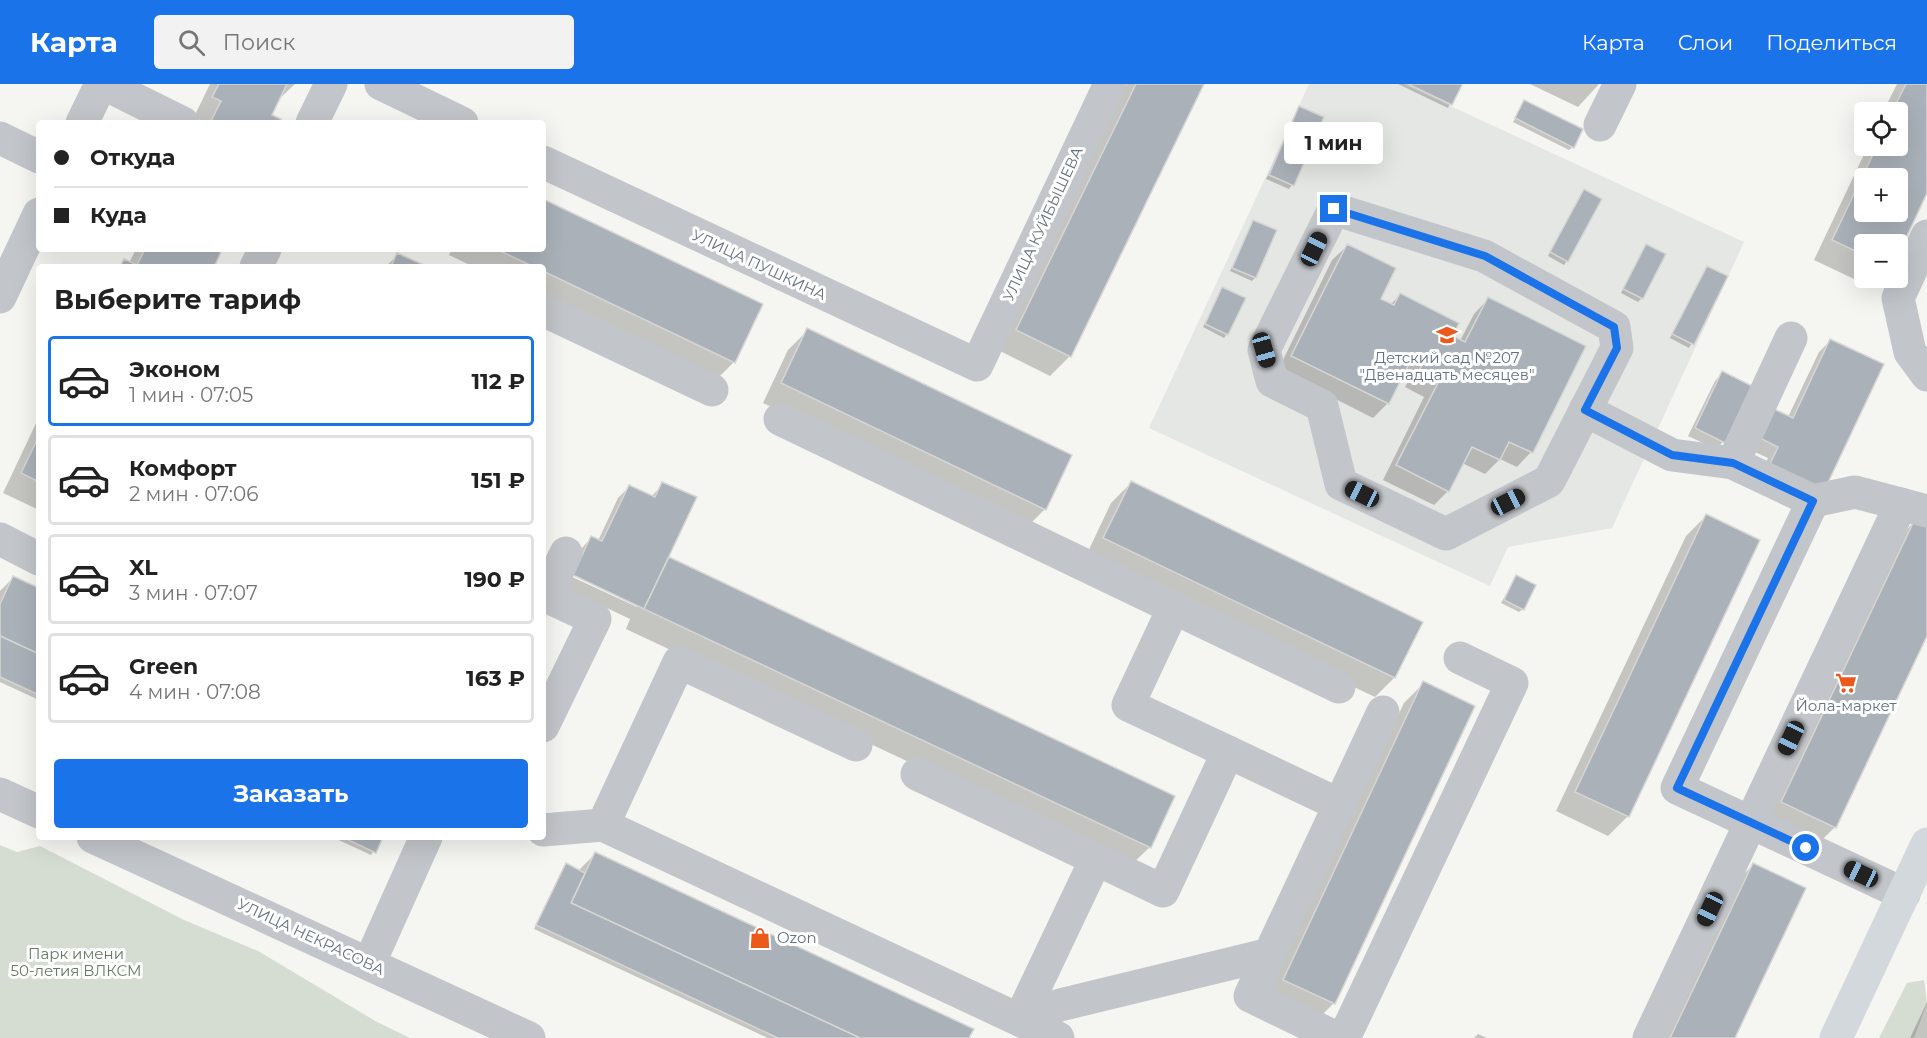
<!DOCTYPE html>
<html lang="ru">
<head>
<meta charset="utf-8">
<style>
	:root { --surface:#fff; --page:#f2f2f2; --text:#222; --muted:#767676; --line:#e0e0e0; --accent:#1a73e8 }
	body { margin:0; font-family:Montserrat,sans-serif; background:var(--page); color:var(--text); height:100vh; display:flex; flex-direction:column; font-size:22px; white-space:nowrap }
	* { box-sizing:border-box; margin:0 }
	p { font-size:20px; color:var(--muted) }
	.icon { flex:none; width:33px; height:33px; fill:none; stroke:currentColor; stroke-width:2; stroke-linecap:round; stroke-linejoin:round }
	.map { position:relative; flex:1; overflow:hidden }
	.sheet { position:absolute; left:36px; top:180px; width:510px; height:576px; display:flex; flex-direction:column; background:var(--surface); border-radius:6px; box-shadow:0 6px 24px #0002 }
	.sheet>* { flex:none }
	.banner { position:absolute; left:36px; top:36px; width:510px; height:132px; border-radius:6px; box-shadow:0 6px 24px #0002; display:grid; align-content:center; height:132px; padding:0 18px; background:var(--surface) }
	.controls { position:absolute; left:1854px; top:18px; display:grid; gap:12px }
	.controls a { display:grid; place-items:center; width:54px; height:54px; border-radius:6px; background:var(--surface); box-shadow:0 6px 24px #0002; font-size:30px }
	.end { position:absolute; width:27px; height:27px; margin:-14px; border:8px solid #1a73e8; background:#fff; box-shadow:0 0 0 3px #fff }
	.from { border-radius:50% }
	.bubble { position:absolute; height:42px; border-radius:6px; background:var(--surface); box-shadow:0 6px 24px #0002; font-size:20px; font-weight:700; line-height:42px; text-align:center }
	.car { position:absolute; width:18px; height:36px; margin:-18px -9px; border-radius:8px; box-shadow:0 0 4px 2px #0007; background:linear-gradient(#222 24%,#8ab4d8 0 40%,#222 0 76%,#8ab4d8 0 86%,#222 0) }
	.banner b { display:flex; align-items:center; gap:21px; height:57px; font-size:22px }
	.banner b+b { border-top:2px solid var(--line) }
	.banner i { width:15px; height:15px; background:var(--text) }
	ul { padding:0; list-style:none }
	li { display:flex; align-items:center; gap:18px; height:90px; margin:0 12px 9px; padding:0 6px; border:3px solid var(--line); border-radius:6px }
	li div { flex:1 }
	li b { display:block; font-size:22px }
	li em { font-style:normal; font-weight:700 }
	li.active { border-color:var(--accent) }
	li>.icon { width:54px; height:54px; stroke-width:1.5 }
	h2 { padding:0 18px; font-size:27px; line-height:72px }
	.button { display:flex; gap:12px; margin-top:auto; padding:12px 18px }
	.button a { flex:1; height:69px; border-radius:6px; background:var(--accent); color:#fff; font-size:24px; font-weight:700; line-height:69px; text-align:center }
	header { display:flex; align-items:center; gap:36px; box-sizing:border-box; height:84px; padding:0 30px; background:var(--accent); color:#fff }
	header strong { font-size:28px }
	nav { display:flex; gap:33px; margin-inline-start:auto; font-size:21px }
	.search { width:420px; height:54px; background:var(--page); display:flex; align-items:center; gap:15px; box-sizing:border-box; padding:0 21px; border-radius:6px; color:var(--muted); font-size:22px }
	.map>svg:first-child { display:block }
	.built { fill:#e5e7e4 }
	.green { fill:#d5dcd2 }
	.shadow { fill:#0003; fill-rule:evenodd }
	.building { fill:#aab1b8; stroke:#d6d6d4; stroke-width:1.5; fill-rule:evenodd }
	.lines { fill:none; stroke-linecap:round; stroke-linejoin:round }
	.minor { stroke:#c2c5c9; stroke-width:33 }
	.major { stroke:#d3d8dc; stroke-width:33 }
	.route { stroke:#1a73e8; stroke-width:8 }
	.labels { text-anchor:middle; stroke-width:6; stroke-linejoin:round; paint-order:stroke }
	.street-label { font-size:15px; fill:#627284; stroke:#fff }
	.poi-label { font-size:15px; fill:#627284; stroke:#fff }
	.park-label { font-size:15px; fill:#657a62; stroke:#fff }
</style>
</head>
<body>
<header>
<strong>Карта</strong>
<div class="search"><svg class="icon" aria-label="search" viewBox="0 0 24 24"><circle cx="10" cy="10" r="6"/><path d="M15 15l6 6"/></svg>Поиск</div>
<nav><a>Карта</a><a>Слои</a><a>Поделиться</a></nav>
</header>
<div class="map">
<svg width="1927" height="954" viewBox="0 0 1927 954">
	<rect width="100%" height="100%" fill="#f5f5f1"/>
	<polygon class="built" points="1309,0 1403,0 1744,158 1612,444 1508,463 1490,502 1149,344"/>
	<g class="green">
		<polygon points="0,761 17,768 40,762 184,836 258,867 377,938 410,954 0,954"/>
		<polygon points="1924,896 1927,919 1914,954 1879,954 1907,899"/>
	</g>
	<g class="shadow">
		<polygon points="210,0 295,0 277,17 270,32 278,39 201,39 202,37 194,33"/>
		<polygon points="1127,0 1202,0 1070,272 1050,292 998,266"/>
		<polygon points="1398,0 1458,0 1448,24"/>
		<polygon points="1530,0 1599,0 1578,23"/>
		<path d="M 1897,0 L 1927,0 L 1927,105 L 1898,168 L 1898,160 L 1864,160 L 1864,194 L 1880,194 L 1871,203 L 1814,176 L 1868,62 L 1898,62 L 1898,28 L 1883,28 ZM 1864,94 L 1898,94 L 1898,128 L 1864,128 Z"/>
		<polygon points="1525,18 1573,63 1569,66 1513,38"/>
		<polygon points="1300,24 1292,101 1289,105 1266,95"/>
		<polygon points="1584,107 1567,177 1564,181 1548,172"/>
		<polygon points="543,117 734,278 714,298 543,216 543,183 474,183 449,171 452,165 543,165"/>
		<polygon points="1254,138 1255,194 1252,197 1230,187"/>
		<polygon points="1646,161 1642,214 1638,218 1621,209"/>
		<polygon points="1347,162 1379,215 1390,221 1400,211 1460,257 1474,230 1488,215 1584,263 1531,368 1517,383 1500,375 1485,390 1462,379 1448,407 1434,421 1383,396 1424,313 1405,303 1411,292 1403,288 1388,319 1373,334 1278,286 1332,176"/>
		<polygon points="136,165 212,165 212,183 118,183 124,177 129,179"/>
		<polygon points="398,171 424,183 385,183"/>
		<polygon points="1707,183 1726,193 1689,264 1670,254"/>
		<polygon points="1222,205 1227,250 1224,254 1203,243"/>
		<polygon points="808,246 1045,425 1025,445 763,319 788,266"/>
		<polygon points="1830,257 1882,281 1759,392 1768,374 1748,365 1788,333 1819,268"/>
		<polygon points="1723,289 1723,358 1716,365 1688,352 1715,297"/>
		<polygon points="39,333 39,426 3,409"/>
		<polygon points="1131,399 1394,594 1375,613 1085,474 1111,419"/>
		<polygon points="663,400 667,473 1173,712 1150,763 1130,782 626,545 630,535 563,503 568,491 637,523 637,520 569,488 581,465 592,453 598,457 618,414 629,403 651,413"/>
		<polygon points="1706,432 1628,732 1608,752 1556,727 1686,452"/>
		<polygon points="1914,438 1927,444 1927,548 1835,743 1816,762 1763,738 1895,458"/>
		<polygon points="1516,493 1523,525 1519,528 1501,519"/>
		<polygon points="13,494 39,506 39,616 0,598 0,507"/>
		<polygon points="1424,599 1334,919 1314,939 1264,916 1404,619"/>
		<polygon points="332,753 382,753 371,771"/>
		<polygon points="595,770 968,954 768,954 534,845 563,784 566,781 578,787"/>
		<polygon points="1753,781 1734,954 1661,954 1733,801"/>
		<polygon points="1927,918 1927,954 1910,954"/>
		<polygon points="1478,950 1487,954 1474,954"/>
	</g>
	<g class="building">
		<polygon points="219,0 287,0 272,31 281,35 279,39 210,39 221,17 212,13"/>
		<polygon points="1136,0 1204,0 1071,273 1016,246"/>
		<polygon points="1408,0 1461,0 1462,1 1452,21"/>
		<path d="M 1906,0 L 1927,0 L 1927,109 L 1898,171 L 1898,160 L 1864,160 L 1864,171 L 1832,156 L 1877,62 L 1898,62 L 1898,28 L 1892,28 ZM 1864,94 L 1898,94 L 1898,128 L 1864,128 Z"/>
		<polygon points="1524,16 1583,45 1574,64 1515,34"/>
		<polygon points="1299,22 1324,33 1294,102 1269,91"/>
		<polygon points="1584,105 1602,115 1568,178 1550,168"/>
		<polygon points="543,115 763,220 735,279 543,187 543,183 534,183 496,165 543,165"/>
		<polygon points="1253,136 1277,146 1256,194 1232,184"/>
		<polygon points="1347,160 1396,184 1381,215 1394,221 1400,209 1459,239 1453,252 1465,258 1488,213 1586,262 1533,369 1509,358 1500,376 1472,363 1449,408 1396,381 1438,299 1418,289 1424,277 1413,272 1389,320 1291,272"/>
		<polygon points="1646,160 1666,170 1643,215 1623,205"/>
		<polygon points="145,165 214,165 221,168 214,183 120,183 124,175 137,181"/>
		<polygon points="397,169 428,183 391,183"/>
		<polygon points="1707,182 1728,192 1694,261 1672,250"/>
		<polygon points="1222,203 1246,214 1228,251 1205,240"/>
		<polygon points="807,244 1072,371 1046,426 781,299"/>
		<polygon points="1830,255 1884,280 1824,407 1770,380 1778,363 1758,353 1772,324 1793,334"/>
		<polygon points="1722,287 1752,302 1725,359 1695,344"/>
		<polygon points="39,352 39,398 21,389"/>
		<polygon points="1131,397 1423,538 1395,594 1103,454"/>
		<polygon points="662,398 697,413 644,525 573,491 591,452 602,457 629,401 655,413"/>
		<polygon points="1706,430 1760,456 1629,733 1575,708"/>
		<polygon points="1914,437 1927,443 1927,552 1836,744 1781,718"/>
		<polygon points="669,473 1175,712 1151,764 644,525"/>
		<polygon points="1516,491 1536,501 1524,526 1504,516"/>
		<polygon points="13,492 39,504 39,570 0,552 0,520"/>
		<polygon points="0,552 39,570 39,611 0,593"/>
		<polygon points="1423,597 1475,622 1335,920 1283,896"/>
		<polygon points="342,753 383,753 376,769"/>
		<polygon points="595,768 974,945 969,954 860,954 571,819"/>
		<polygon points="566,779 585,789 571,819 860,954 778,954 536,841"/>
		<polygon points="1753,779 1806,804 1735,954 1670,954"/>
	</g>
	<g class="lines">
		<g class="minor">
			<polyline points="104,0 183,39"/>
			<polyline points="381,0 462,39"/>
			<polyline points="82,39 101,0"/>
			<polyline points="312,39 331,0"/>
			<polyline points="1600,41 1620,0"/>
			<polyline points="0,54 39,73"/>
			<polyline points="543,78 977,281 1110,0"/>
			<polygon points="1334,125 1484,172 1614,243 1617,264 1549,397 1446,450 1341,400 1322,322 1272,297 1264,266"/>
			<polyline points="1927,152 1898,214 1910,268 1927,291"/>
			<polyline points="256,183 265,165"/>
			<polyline points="0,213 39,130"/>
			<polyline points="543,226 712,306"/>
			<polyline points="1585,326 1672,371 1733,379 1813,417 1855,408 1927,427"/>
			<polyline points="780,335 1339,603"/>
			<polyline points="1733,379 1791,254"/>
			<polyline points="1813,417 1677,704 1904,810"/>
			<polyline points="0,455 39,475"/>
			<polyline points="543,642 595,535 546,512 566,469"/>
			<polyline points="1228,668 1340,721"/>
			<polyline points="917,690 1096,775 1020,935 1060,921 1270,870"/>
			<polyline points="0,710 39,728"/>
			<polyline points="603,741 679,578 856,661"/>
			<polyline points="543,746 603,741 1058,954"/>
			<polyline points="93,753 529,954"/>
			<polyline points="1096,775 1163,807 1228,668 1128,621 1174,523"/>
			<polyline points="369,880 426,753"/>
			<polyline points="1337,954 1250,912 1383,628"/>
			<polyline points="1344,954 1512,599 1460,574"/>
			<polyline points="1649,954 1901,420"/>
		</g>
		<polyline class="major" points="1836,954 1927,760"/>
	</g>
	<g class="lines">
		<polyline class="route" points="1334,125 1485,172 1614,243 1617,264 1585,326 1672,371 1733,379 1813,417 1677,704 1806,764"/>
	</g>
	<defs>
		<symbol id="school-bare" viewBox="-9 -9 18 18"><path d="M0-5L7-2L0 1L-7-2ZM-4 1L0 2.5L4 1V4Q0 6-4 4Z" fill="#eb5a1b" stroke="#fff" stroke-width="2.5" paint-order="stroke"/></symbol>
		<symbol id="supermarket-bare" viewBox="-9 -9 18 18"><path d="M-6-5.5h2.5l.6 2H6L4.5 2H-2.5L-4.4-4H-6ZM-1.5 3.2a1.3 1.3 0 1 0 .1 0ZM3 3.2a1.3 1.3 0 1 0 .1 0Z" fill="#eb5a1b" stroke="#fff" stroke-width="2.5" paint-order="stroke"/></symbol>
		<symbol id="shop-bare" viewBox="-9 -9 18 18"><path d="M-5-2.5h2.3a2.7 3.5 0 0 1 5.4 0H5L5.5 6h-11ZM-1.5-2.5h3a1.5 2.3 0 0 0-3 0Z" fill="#eb5a1b" stroke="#fff" stroke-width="2.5" paint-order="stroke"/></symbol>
	</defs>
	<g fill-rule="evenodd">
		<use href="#school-bare" x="1432" y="236" width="30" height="30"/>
		<use href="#supermarket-bare" x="1831" y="584" width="30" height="30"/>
		<use href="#shop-bare" x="745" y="839" width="30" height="30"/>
	</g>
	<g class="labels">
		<g class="street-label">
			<text transform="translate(1043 140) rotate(-65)" y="5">УЛИЦА КУЙБЫШЕВА</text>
			<text transform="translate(759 181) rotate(25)" y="5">УЛИЦА ПУШКИНА</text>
			<text transform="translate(311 853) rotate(25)" y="5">УЛИЦА НЕКРАСОВА</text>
		</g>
		<g class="poi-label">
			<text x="1447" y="279">Детский сад №207<tspan x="1447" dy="17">"Двенадцать месяцев"</tspan></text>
			<text x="1846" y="627">Йола-маркет</text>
			<text x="777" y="859" text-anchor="start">Ozon</text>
		</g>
		<g class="park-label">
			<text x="76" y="875">Парк имени<tspan x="76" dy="17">50-летия ВЛКСМ</tspan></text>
		</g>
	</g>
</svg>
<div class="controls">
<a><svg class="icon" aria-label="locate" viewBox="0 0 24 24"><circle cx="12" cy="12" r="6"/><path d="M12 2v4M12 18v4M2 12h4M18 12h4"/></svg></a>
<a>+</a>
<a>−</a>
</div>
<i class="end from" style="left:1806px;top:764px"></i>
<i class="end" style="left:1334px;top:125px"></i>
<div class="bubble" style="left:1284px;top:38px;width:99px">1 мин</div>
<i class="car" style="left:1314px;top:165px;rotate:26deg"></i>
<i class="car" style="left:1264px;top:266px;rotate:164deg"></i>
<i class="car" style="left:1362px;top:410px;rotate:296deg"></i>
<i class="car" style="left:1508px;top:418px;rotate:63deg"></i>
<i class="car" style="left:1791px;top:654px;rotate:205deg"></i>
<i class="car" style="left:1861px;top:790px;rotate:295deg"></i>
<i class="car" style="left:1710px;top:825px;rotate:205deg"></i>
<div class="banner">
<b><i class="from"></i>Откуда</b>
<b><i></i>Куда</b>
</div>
<section class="sheet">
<h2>Выберите тариф</h2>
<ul>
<li class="active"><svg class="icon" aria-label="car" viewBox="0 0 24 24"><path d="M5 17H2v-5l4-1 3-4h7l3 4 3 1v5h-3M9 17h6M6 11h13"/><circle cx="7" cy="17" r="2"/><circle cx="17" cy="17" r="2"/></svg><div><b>Эконом</b><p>1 мин · 07:05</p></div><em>112 ₽</em></li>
<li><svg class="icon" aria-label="car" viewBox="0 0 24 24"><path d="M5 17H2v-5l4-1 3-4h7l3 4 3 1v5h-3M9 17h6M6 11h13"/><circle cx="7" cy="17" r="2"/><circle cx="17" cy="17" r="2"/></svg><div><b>Комфорт</b><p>2 мин · 07:06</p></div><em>151 ₽</em></li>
<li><svg class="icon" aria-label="car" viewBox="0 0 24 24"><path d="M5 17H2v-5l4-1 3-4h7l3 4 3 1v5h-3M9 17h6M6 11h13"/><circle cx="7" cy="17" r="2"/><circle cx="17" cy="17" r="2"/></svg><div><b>XL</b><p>3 мин · 07:07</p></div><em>190 ₽</em></li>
<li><svg class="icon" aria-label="car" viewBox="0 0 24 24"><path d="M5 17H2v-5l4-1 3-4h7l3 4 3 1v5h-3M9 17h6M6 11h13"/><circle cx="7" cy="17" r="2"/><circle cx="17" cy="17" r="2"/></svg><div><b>Green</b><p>4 мин · 07:08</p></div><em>163 ₽</em></li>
</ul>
<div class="button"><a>Заказать</a></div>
</section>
</div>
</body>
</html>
